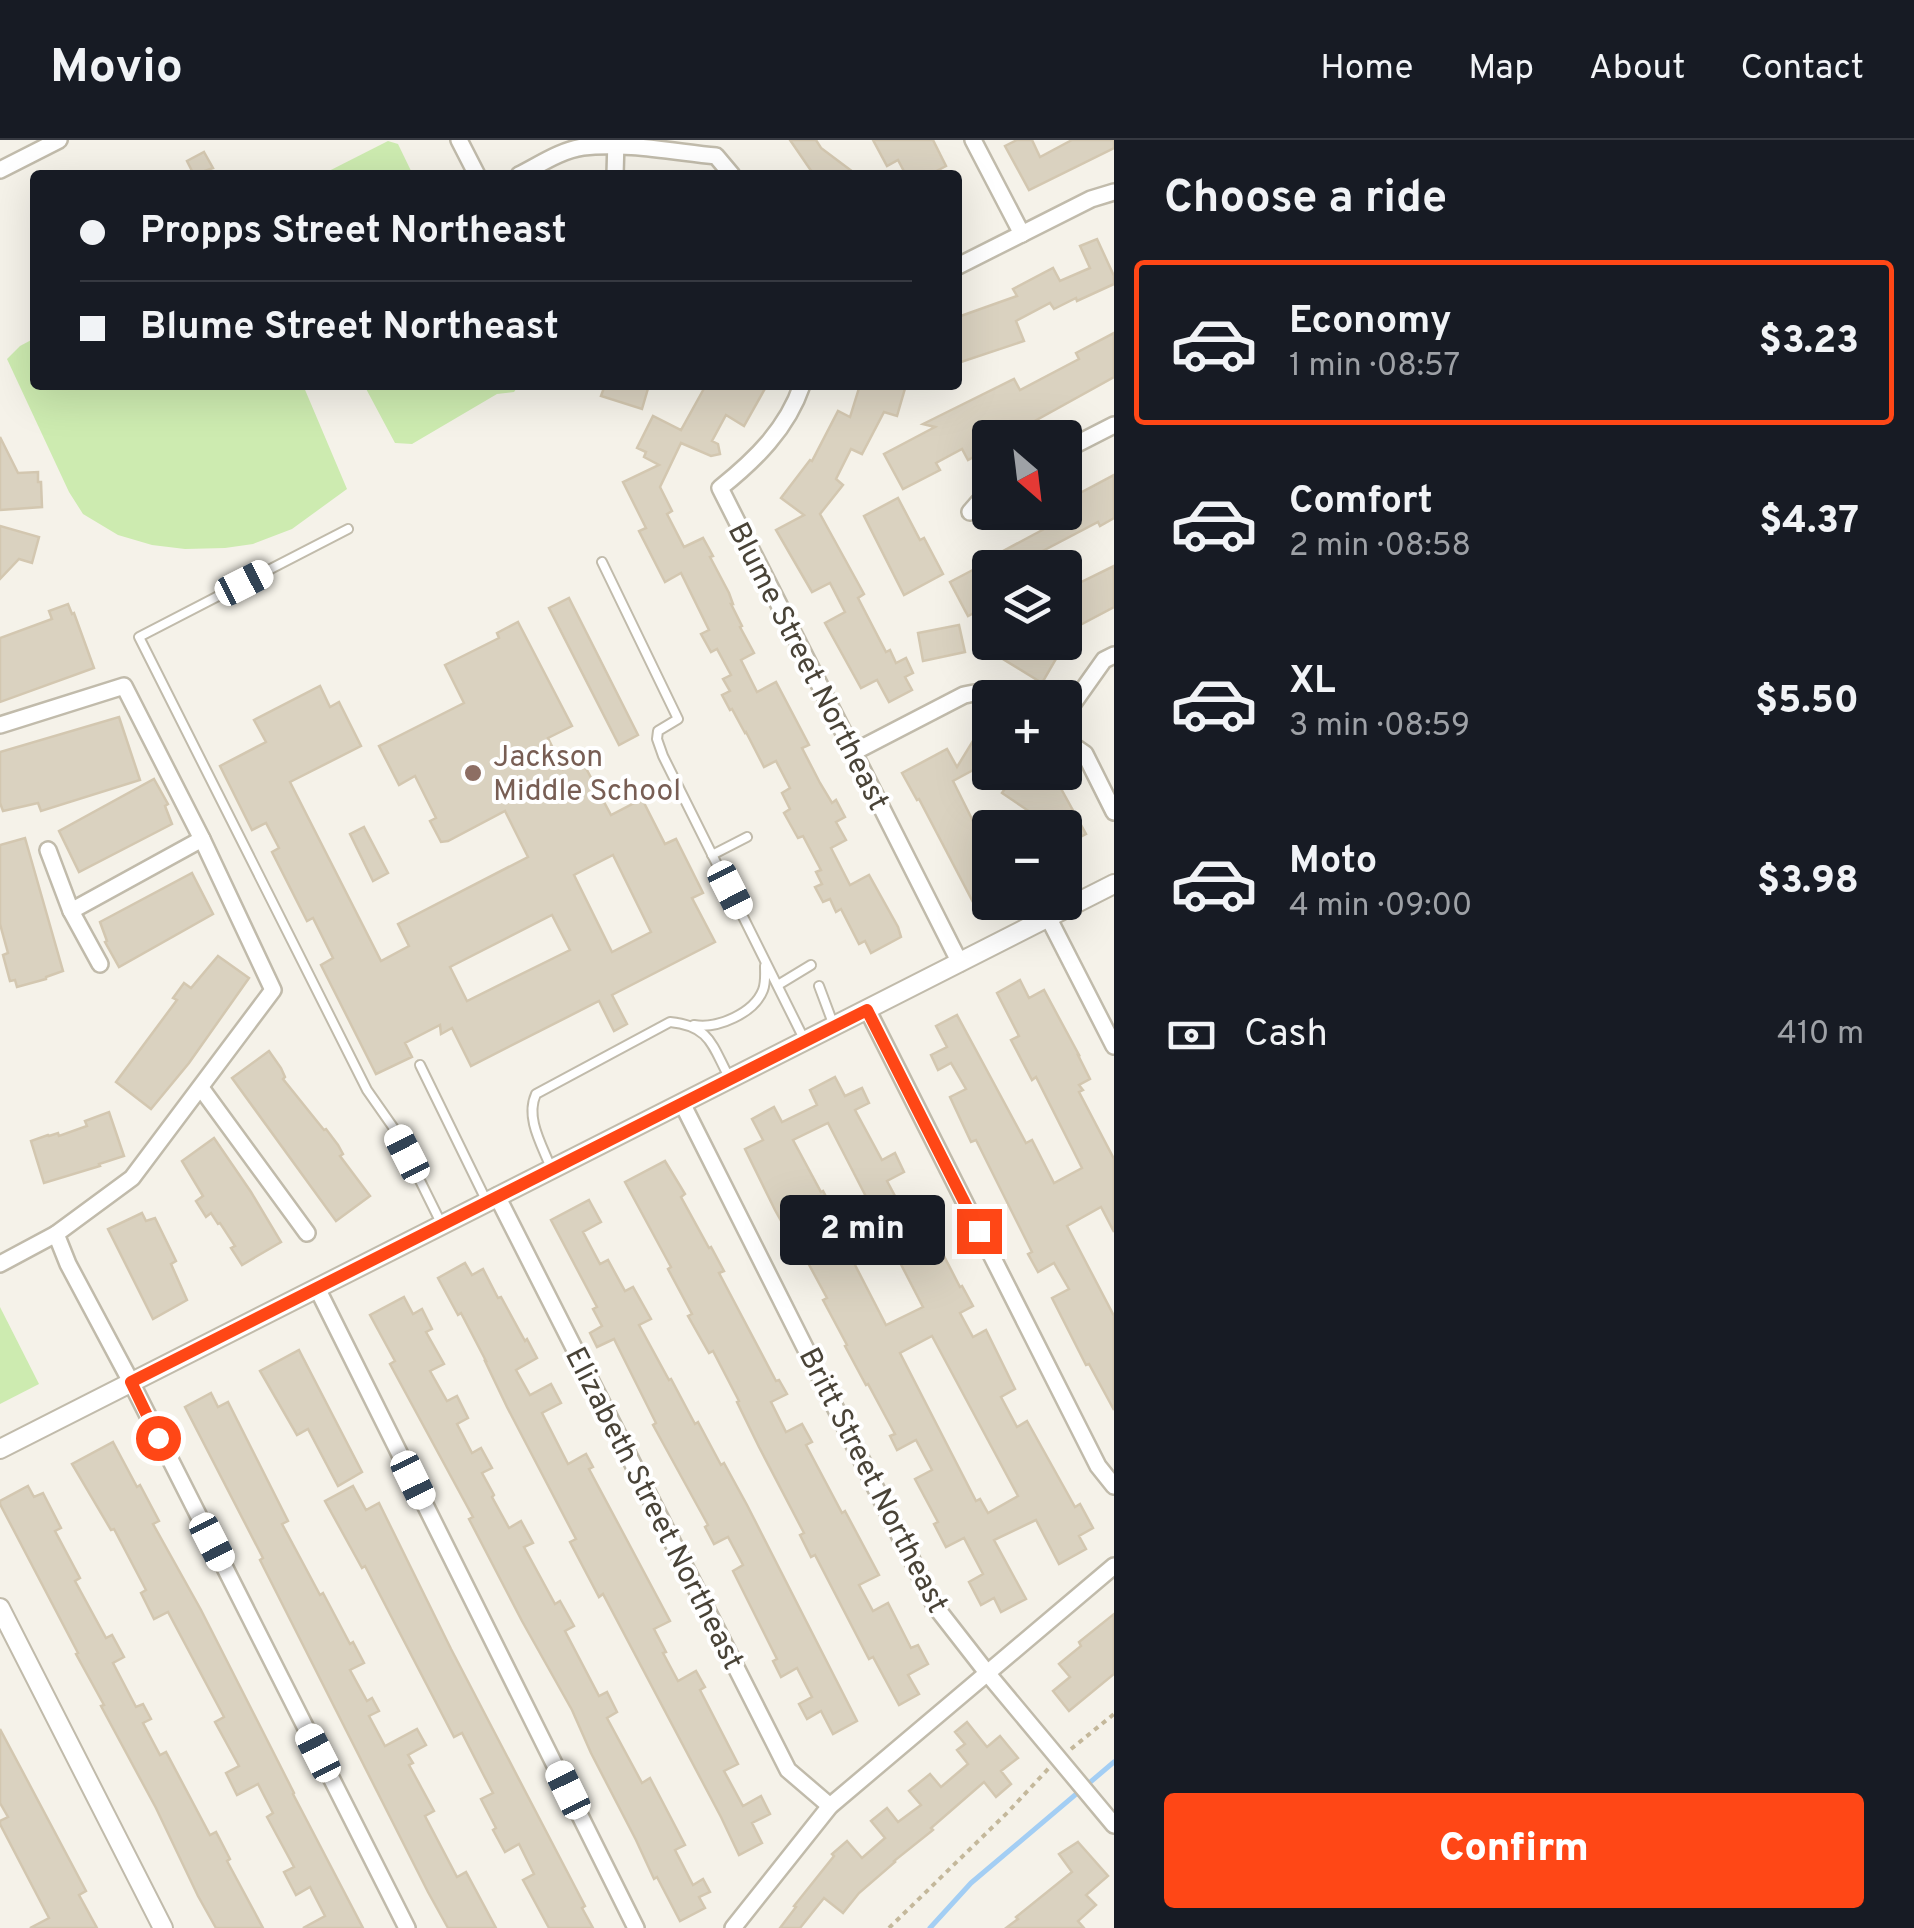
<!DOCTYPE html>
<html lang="en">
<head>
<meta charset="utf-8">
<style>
	:root { --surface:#171b24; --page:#242831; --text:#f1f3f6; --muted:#9ea1a6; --line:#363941; --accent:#ff4716 }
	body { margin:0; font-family:Overpass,sans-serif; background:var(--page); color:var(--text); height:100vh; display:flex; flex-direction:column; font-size:38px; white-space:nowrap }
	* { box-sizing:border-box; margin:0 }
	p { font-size:32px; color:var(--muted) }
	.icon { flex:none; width:55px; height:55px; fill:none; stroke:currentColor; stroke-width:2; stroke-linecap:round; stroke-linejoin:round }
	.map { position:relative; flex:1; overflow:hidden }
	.details { display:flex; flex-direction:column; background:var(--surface); width:800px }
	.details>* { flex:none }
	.top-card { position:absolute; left:30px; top:30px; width:932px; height:220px; border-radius:10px; box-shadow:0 10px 40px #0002; display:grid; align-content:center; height:220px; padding:0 50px; background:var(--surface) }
	.needle { width:65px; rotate:152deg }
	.controls { position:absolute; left:972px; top:280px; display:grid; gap:20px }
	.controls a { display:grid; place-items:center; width:110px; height:110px; border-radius:10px; background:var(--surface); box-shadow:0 10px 40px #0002; font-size:50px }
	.end { position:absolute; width:45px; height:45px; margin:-22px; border:12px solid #ff4716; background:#fff; box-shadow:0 0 0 5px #fff }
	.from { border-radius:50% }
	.bubble { position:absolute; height:70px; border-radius:10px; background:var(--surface); box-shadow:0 10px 40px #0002; font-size:32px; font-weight:800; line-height:70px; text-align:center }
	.car { position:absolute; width:30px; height:60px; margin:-30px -15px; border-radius:12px; box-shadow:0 0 8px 2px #0007; background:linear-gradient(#fff 24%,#345 0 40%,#fff 0 76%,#345 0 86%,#fff 0) }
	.top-card b { display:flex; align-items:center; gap:35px; height:95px; font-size:38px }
	.top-card b+b { border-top:2px solid var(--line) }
	.top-card i { width:25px; height:25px; background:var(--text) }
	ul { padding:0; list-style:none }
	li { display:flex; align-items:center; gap:30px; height:165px; margin:0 20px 15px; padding:0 30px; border:5px solid transparent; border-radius:10px }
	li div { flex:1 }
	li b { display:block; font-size:38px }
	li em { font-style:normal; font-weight:800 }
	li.selected { border-color:var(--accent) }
	li>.icon { width:90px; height:90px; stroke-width:1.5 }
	h2 { padding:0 50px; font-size:45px; line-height:120px }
	.pay { display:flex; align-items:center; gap:25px; height:110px; padding:0 50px; font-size:38px }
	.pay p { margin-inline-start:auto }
	.cta { display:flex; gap:20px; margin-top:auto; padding:20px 50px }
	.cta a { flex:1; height:115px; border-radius:10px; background:var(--accent); color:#fff; font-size:40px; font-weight:800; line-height:115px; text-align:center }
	header { display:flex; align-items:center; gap:60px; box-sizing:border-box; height:140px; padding:0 50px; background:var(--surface); border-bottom:2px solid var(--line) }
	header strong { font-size:48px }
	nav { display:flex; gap:55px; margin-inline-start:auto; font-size:35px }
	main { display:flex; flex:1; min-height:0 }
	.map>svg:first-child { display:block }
	.green { fill:#cdebb0 }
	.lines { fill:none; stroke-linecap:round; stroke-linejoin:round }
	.stream { stroke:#a3cef4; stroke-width:5 }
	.building { fill:#dad2c0; stroke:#d3c7b0; stroke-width:2.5; fill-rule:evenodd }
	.service-casing { stroke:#c1bbab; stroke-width:12 }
	.minor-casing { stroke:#c1bbab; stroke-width:20 }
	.tertiary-casing { stroke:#c1bbab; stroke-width:22 }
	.path { stroke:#c4b89b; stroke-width:4; stroke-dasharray:5 5; stroke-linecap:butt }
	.service { stroke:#fff; stroke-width:8 }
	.minor { stroke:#fff; stroke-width:15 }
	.tertiary { stroke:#fff; stroke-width:18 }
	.route { stroke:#ff4716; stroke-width:12 }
	.education-dot { fill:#8d6e63; stroke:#fff; stroke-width:4 }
	.labels { text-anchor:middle; stroke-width:8; stroke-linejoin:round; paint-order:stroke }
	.street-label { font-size:30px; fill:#494337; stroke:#fff }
	.education-label { font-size:30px; fill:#785e54; stroke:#fff; text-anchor:start }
</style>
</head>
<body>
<header>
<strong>Movio</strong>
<nav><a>Home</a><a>Map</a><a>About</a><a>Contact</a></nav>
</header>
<main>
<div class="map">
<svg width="1114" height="1788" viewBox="0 0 1114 1788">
	<rect width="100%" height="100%" fill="#f5f2e9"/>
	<g class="green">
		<polygon points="388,1 398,4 413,35 321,35"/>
		<polygon points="35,198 35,245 303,245 347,349 292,389 253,404 225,408 185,409 152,405 118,395 83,374 69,352 7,219 20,206"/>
		<polygon points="364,245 519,245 514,252 497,254 412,304 395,303"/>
		<polygon points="0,1167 39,1244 0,1264"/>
	</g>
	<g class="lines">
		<polyline class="stream" points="930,1788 971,1743 1114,1622"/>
	</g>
	<g class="building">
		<polygon points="790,0 816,0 821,8 857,35 814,35"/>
		<polygon points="873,0 933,0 946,26 929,35 906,35 898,20 887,26"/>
		<polygon points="1017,0 1032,0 1040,17 1072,0 1114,0 1114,8 1029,50 1005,6"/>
		<polygon points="204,12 213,28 194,35 187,21"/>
		<polygon points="1097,99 1114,136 1114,144 1077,161 1076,158 1054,169 1050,163 1016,181 1024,201 958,223 958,177 1017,156 1013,149 1053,128 1060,141 1090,128 1080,106"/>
		<polygon points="1114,193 1114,237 1004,298 990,298 990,308 968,320 962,309 936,323 940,330 903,349 884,314 935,287 923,284 1014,239 1020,250 1079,219 1076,213"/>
		<polygon points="605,245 649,245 642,269 601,256"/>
		<polygon points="706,245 767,245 744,286 726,275 712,301 718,304 720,314 711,316 681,303 660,347 672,371 667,374 684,407 703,398 713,416 710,417 729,453 733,464 731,464 742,486 740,487 754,513 741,520 757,552 776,542 809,605 802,608 820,643 832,663 836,660 845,677 836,682 846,700 831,708 850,745 869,735 898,787 901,797 871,813 865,801 859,804 841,769 836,772 830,759 823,762 815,747 822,744 816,732 821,730 803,696 798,698 784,673 790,669 782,653 790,648 776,621 764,627 746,592 745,593 732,569 730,570 722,555 730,551 723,539 731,535 717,509 711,512 701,494 709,490 681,433 665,442 639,391 646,388 623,342 659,325 644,317 646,312 637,308 653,276 681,290"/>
		<polygon points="860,245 906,245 897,276 884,272 862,314 851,309 836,339 843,345 820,374 864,454 858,458 886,512 890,510 896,523 906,518 913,533 905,537 912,550 889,562 877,540 861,548 825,483 845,472 830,443 812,452 776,390 804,375 781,358 810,320 812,321 838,271 850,277"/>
		<polygon points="0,297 18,333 38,332 38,342 41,342 42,367 0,370"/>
		<polygon points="1114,335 1114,378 1100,386 1098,382 1037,414 1040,420 1026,428 998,428 992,417 1046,388 1038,372 1065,372 1065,361"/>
		<polygon points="898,358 920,400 924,398 943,434 904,455 864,376"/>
		<polygon points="0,386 39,397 32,423 19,419 0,439"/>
		<polygon points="990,421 990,448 978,454 985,467 968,476 950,442"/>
		<polygon points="1114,426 1114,467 1065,493 1065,450"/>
		<polygon points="569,458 638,595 619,605 549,468"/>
		<polygon points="68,464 72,474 74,473 94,528 0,562 0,498 52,479 49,471"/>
		<path d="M 518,482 L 572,586 L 548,598 L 563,629 L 572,622 L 581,619 L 611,675 L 642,659 L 665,704 L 676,699 L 703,753 L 692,758 L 715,802 L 612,855 L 627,884 L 614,891 L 599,861 L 471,926 L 452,888 L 441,894 L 440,885 L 405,903 L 412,917 L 376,934 L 321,825 L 333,818 L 313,778 L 307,781 L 272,712 L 279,708 L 266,683 L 252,690 L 220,626 L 266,602 L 254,580 L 320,546 L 330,567 L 339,562 L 361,606 L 290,642 L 381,821 L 409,806 L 398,784 L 528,717 L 505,671 L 448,701 L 441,702 L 430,681 L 436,678 L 415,636 L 399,645 L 379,606 L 464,563 L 445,525 L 499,498 L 497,493 ZM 613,715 L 651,792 L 612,812 L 574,735 ZM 552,775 L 570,810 L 467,861 L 450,827 Z"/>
		<polygon points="959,485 965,512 923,521 918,493"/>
		<polygon points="1006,502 1044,502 1060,512 1042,543 998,516"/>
		<polygon points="119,577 140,640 41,671 38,663 3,671 0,663 0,612"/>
		<polygon points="979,591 990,598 990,632 1041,632 1059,645 1086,694 1065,705 1065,688 1020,688 1039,678 1002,653 1006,647 977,628 953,641 990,715 990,754 973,762 919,659 917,660 902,633 947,609 957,627"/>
		<polygon points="154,639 168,664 165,666 172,684 79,732 59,691"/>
		<polygon points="364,687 388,733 373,741 350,694"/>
		<polygon points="25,698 63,831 46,837 46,839 17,847 15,840 10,841 3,815 8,813 0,784 0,705"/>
		<polygon points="192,733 213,774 119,827 105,802 107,801 100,782"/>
		<polygon points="218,816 249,838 189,923 151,969 116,942 177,860 173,858 184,843 191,848"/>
		<polygon points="1020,840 1029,858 1044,850 1079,915 1078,915 1090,939 1079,945 1083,950 1079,952 1114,1019 1114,1092 1101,1067 1067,1086 1114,1176 1114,1270 1089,1224 1086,1225 1052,1158 1069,1149 1054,1123 1038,1132 1028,1114 1032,1112 976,1000 971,1002 950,957 966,949 951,923 938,930 931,915 947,907 936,886 957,875 1026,1003 1032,1000 1054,1043 1082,1028 1036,937 1032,940 1011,900 1019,896 997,853"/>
		<polygon points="269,911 281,928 285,937 283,939 324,990 326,989 338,1005 343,1014 340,1016 370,1056 336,1081 232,938"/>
		<path d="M 835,937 L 845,956 L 862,948 L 869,963 L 855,970 L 882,1020 L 895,1013 L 904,1032 L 887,1041 L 902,1069 L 916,1062 L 960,1147 L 962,1146 L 973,1166 L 960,1173 L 973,1197 L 986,1190 L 1015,1249 L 1001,1257 L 1017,1287 L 1027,1281 L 1075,1367 L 1080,1364 L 1093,1388 L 1079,1396 L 1086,1409 L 1059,1424 L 1036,1380 L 994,1400 L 1026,1459 L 1001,1472 L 994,1458 L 981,1465 L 969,1442 L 983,1434 L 964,1398 L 946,1407 L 934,1384 L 938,1382 L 915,1339 L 932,1330 L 916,1300 L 897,1310 L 890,1296 L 895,1294 L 868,1244 L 866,1245 L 845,1206 L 847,1205 L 823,1160 L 827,1158 L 793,1095 L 790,1097 L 775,1070 L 745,1009 L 763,1000 L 752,979 L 774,967 L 782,982 L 817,965 L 810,950 ZM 828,983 L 923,1167 L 886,1185 L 838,1092 L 843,1089 L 823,1051 L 821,1052 L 793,1000 ZM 932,1196 L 1018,1356 L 988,1373 L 980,1359 L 976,1361 L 900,1213 Z"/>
		<polygon points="109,972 124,1016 99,1024 100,1026 44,1043 31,1001 48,995 49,996 58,993 59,996 87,986 85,981"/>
		<polygon points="214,998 251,1052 281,1102 242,1125 231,1108 235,1106 220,1083 218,1084 211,1073 206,1077 196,1061 203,1056 182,1021"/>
		<polygon points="665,1021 685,1054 681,1057 709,1108 711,1107 724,1131 719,1133 776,1241 779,1240 787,1254 771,1262 786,1292 802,1284 812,1302 806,1305 842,1373 845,1371 879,1435 859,1445 873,1471 888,1463 911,1508 918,1505 928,1524 908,1535 919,1554 899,1565 873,1517 869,1519 815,1415 811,1417 800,1395 804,1393 759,1307 737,1262 739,1261 713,1211 709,1213 688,1176 692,1174 668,1129 671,1127 625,1042"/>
		<polygon points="589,1060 601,1082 583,1092 600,1124 608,1120 625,1151 633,1147 651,1179 639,1185 669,1240 671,1239 695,1284 698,1282 721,1325 724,1323 747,1365 857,1581 833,1594 821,1571 807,1579 799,1564 812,1557 797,1528 781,1537 773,1521 777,1519 733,1431 743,1425 728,1397 714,1404 705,1387 708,1385 653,1285 656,1283 614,1199 597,1207 590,1193 602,1186 593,1169 597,1167 551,1080"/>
		<polygon points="142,1073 146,1081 155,1078 176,1121 171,1124 187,1160 153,1179 108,1089"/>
		<polygon points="465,1123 472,1135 483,1129 498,1158 501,1157 525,1201 527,1199 537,1218 516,1230 530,1255 551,1244 561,1263 542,1273 568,1324 586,1314 593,1327 589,1329 670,1481 654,1489 666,1512 663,1513 678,1541 696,1531 705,1547 700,1550 738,1624 724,1631 743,1666 761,1656 770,1674 752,1683 762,1703 739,1715 721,1677 603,1454 599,1457 570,1402 576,1399 507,1267 485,1221 486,1221 461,1173 458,1175 438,1138"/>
		<polygon points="404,1157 413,1174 422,1169 432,1189 426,1192 444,1224 430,1231 447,1261 457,1256 468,1278 457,1284 472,1313 481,1308 492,1328 482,1333 494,1355 492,1357 509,1388 521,1381 533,1403 524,1407 555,1464 560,1461 574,1486 565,1491 599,1556 607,1552 617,1572 607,1578 642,1643 650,1638 685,1705 675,1710 693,1745 703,1739 710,1752 699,1757 705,1768 680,1781 657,1737 654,1739 636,1700 591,1613 572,1570 522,1481 469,1379 473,1377 390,1224 395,1221 370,1175"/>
		<polygon points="299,1210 362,1332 338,1346 308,1289 297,1295 260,1231"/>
		<polygon points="211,1253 218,1267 228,1262 288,1381 282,1384 320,1455 323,1453 350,1504 353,1502 364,1523 350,1530 367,1561 372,1558 379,1571 369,1576 385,1606 417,1589 426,1605 408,1615 413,1623 409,1625 434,1671 425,1676 457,1737 466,1732 496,1788 448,1788 428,1752 260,1420 263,1418 185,1267"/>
		<polygon points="113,1302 137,1347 140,1345 159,1381 153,1384 201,1470 294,1653 293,1654 363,1788 303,1788 325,1776 310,1747 296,1755 284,1732 294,1727 267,1677 273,1673 258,1644 237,1655 226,1633 239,1626 215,1582 224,1577 168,1472 154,1479 141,1453 146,1450 114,1389 111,1390 72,1324"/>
		<polygon points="28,1346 34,1357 43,1353 61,1388 55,1391 80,1438 75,1441 106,1498 112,1495 124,1517 113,1523 136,1567 143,1564 151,1579 143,1583 160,1615 166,1612 210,1695 216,1692 230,1719 227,1721 263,1788 216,1788 198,1756 156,1668 101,1566 104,1565 76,1514 78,1513 0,1364 0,1361"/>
		<polygon points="353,1346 366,1370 379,1363 451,1509 585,1766 582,1768 593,1788 549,1788 523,1740 534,1734 519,1704 505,1712 493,1690 496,1688 481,1659 493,1653 482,1632 462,1593 454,1597 365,1426 362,1428 325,1361"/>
		<polygon points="1114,1474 1114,1534 1069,1571 1053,1551 1070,1537 1059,1524 1081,1506 1079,1502"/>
		<polygon points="967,1582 987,1607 1000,1596 1018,1618 1001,1631 1011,1644 996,1657 984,1642 931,1688 933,1690 894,1721 895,1722 859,1753 843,1773 824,1758 800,1788 780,1788 796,1767 794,1766 834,1716 832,1714 847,1701 862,1718 885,1698 871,1681 887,1668 898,1682 921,1665 909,1651 930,1634 941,1647 968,1624 957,1610 965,1604 955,1592"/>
		<polygon points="0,1589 86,1751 79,1755 97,1788 30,1788 49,1778 0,1684 0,1681 8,1677 0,1663"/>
		<polygon points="1078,1702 1108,1736 1086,1755 1096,1765 1078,1781 1084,1788 1006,1788 1018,1779 1016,1777 1072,1732 1059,1714"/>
	</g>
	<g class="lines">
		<defs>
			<g id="service">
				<polyline points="348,389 139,497 367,950 395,990 442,1085"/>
				<polyline points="602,422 678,579 658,591 657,599 663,616 805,901"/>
				<polyline points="712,715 747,697"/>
				<polyline points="778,845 811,825"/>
				<polyline points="819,846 834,886"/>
				<path d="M 694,885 C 718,889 754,873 763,850 C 766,842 765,834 765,826"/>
				<polyline points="420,925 487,1062"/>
				<path d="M 551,1028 C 542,1005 525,978 536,954 L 670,882 C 711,886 712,906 730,939"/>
			</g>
			<g id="minor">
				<polyline points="459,0 477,35"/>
				<polyline points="973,0 1022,94"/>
				<polyline points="0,30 59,0"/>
				<path d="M 519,35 C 539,25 561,10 583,7 C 624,2 675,12 716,16 L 732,35"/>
				<polyline points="615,35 616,0"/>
				<polyline points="958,126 1091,59 1114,52"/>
				<path d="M 802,245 C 787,289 755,320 720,348 L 960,823"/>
				<polyline points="1065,310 1114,285"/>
				<polyline points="970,372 990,349"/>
				<polyline points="1065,575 1104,520 1114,515"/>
				<polyline points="0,585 124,546 202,699 273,850 132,1038 56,1094 68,1124 131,1242 407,1788"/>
				<polyline points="1065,600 1085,614 1114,672"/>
				<path d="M 852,613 L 964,555 C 979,552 991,549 1004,558"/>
				<polyline points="48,710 71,771 100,824"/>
				<polyline points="71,771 202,699"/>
				<polyline points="1048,777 1114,906"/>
				<polyline points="867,869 1098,1326 1114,1346"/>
				<polyline points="201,948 307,1093"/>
				<polyline points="682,963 935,1466 988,1534 1114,1685"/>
				<polyline points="497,1056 788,1630 830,1666"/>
				<polyline points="0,1124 56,1094"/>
				<polyline points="317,1148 636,1788"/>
				<polyline points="733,1788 830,1666 1114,1426"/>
			</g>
			<g id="tertiary">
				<polyline points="0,1309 1114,744"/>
				<polyline points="0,1468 163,1788"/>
			</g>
		</defs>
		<use href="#service" class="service-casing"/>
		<use href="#minor" class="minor-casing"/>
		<use href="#tertiary" class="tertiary-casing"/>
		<g class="path">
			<polyline points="1071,1609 1114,1574"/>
			<polyline points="889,1788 1008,1672 1049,1628"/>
		</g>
		<use href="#service" class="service"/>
		<use href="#minor" class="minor"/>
		<use href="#tertiary" class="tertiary"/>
	</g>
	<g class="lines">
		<polyline class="route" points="158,1298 131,1242 867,870 979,1091"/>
	</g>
	<circle class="education-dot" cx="473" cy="633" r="10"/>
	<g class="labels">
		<g class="street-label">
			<text transform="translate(809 526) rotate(63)" y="10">Blume Street Northeast</text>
			<text transform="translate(874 1340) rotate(63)" y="10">Britt Street Northeast</text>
			<text transform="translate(655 1368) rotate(63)" y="10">Elizabeth Street Northeast</text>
		</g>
		<g class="education-label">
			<text x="493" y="626">Jackson<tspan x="493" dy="34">Middle School</tspan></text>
		</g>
	</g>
</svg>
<div class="controls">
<a><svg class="needle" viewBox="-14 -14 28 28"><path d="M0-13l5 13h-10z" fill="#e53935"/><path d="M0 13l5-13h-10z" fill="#9ea1a6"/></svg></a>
<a><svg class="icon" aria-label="layers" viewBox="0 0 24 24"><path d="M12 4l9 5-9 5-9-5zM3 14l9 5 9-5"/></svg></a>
<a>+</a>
<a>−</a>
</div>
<i class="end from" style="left:158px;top:1298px"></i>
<i class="end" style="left:979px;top:1091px"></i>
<div class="bubble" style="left:780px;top:1055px;width:165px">2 min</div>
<i class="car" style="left:244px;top:443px;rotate:63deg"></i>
<i class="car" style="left:730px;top:750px;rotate:153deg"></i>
<i class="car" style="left:407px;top:1014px;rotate:333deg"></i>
<i class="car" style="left:413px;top:1340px;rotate:154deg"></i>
<i class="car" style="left:212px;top:1402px;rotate:153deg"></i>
<i class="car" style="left:318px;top:1613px;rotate:333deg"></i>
<i class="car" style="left:568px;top:1650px;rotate:334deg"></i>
<div class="top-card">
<b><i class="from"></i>Propps Street Northeast</b>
<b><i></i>Blume Street Northeast</b>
</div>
</div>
<section class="details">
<h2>Choose a ride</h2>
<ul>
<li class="selected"><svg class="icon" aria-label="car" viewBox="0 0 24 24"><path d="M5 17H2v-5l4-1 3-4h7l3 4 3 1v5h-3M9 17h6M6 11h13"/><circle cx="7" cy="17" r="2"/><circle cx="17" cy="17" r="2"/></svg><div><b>Economy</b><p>1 min · 08:57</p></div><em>$3.23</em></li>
<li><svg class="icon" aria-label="car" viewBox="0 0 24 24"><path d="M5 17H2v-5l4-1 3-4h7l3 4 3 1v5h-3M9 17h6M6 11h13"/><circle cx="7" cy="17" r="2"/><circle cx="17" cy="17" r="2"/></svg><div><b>Comfort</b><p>2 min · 08:58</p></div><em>$4.37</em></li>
<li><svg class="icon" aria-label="car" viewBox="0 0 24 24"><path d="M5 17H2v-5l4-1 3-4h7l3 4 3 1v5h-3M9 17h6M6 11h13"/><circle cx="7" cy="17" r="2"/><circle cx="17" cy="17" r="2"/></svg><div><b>XL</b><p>3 min · 08:59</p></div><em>$5.50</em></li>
<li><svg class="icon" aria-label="car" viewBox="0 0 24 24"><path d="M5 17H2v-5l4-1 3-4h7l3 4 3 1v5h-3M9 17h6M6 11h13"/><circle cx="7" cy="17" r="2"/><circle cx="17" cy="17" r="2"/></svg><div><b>Moto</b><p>4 min · 09:00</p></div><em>$3.98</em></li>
</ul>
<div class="pay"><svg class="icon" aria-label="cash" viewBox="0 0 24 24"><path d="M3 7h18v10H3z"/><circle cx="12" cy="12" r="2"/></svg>Cash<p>410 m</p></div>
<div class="cta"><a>Confirm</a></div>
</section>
</main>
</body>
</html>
